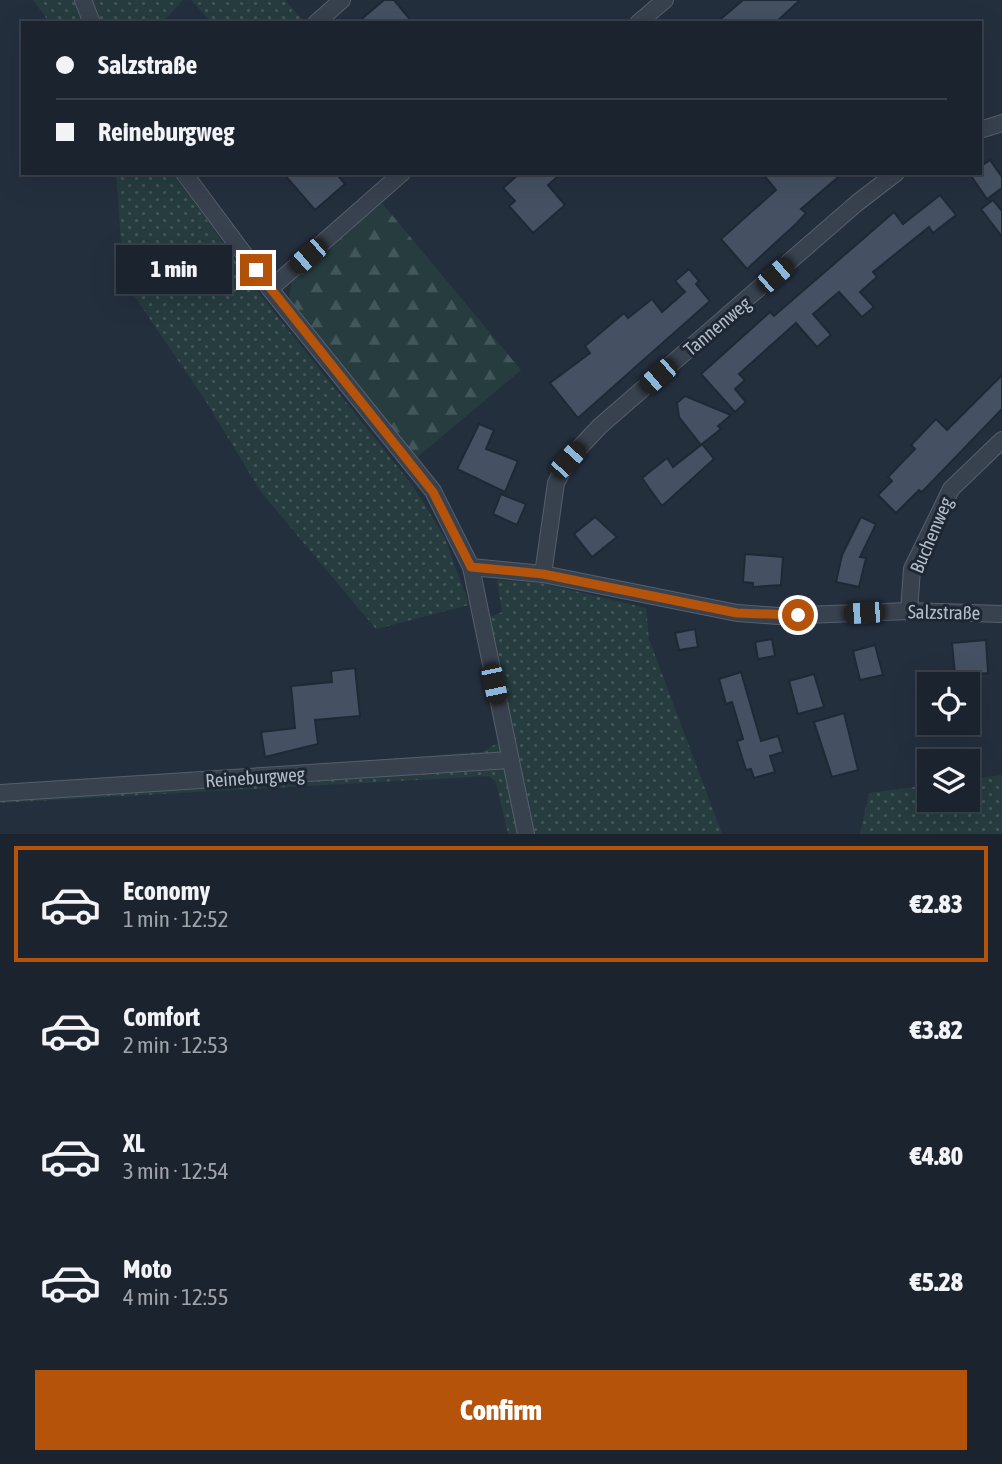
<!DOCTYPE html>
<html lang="en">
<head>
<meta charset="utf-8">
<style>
	:root { --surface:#1b232e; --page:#282f3a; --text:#f1f3f6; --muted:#a0a4aa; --line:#39404a; --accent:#b45309 }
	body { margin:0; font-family:"Asap Condensed",sans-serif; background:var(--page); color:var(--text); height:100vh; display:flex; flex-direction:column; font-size:26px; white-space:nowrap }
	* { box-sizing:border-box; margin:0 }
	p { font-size:23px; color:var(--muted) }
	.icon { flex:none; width:38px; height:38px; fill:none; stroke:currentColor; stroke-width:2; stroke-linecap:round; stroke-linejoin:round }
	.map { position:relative; height:834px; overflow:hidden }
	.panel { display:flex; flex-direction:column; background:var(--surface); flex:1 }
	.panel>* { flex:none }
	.banner { position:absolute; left:21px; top:21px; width:961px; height:154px; border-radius:0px; box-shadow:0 7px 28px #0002,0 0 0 2px var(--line); display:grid; align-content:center; height:154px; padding:0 35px; background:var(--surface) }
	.fabs { position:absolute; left:917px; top:672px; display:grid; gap:14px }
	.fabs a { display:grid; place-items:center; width:63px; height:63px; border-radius:0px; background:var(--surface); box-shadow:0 7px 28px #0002,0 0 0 2px var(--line); font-size:35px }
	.end { position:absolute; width:32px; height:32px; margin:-16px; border:9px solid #b45309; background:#fff; box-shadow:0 0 0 4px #fff }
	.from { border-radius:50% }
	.bubble { position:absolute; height:49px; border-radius:0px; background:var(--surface); box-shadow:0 7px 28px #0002,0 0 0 2px var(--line); font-size:23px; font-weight:800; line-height:49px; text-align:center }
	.car { position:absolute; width:21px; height:42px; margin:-21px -10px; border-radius:9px; box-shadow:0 0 5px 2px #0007; background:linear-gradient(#222 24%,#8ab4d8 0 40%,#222 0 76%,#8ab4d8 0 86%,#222 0) }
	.banner b { display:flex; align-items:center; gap:24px; height:66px; font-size:26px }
	.banner b+b { border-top:2px solid var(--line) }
	.banner i { width:18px; height:18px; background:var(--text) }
	ul { padding:12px 0 0; list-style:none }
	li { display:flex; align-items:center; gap:21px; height:116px; margin:0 14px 10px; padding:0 21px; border:4px solid transparent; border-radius:0px }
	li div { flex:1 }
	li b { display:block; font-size:26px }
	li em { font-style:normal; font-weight:800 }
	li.selected { border-color:var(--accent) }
	li>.icon { width:63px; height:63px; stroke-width:1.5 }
	.button { display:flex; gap:14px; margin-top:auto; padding:14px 35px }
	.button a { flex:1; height:80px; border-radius:0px; background:var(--accent); color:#fff; font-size:28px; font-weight:800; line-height:80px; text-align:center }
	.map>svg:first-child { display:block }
	.grass { fill:url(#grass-dots) }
	.forest { fill:url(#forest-firs) }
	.building { fill:#455162; stroke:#1f2835; stroke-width:2 }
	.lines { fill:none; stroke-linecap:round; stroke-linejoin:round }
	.minor-casing { stroke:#565f6c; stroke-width:18 }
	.minor { stroke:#38414e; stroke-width:16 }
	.route { stroke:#b45309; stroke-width:9 }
	.labels { text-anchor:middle; stroke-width:6; stroke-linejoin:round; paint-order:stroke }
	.street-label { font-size:19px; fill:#b4bcc9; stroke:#1d2633 }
</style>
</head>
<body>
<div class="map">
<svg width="1002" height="834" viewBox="0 0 1002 834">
	<defs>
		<pattern id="grass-dots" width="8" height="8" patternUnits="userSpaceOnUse" patternTransform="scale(1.75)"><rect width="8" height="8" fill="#263c3f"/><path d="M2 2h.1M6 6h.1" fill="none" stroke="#435659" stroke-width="1.8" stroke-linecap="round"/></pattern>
		<pattern id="forest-firs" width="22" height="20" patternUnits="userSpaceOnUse" patternTransform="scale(1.75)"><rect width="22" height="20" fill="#263c3f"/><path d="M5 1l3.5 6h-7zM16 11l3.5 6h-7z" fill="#435659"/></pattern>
	</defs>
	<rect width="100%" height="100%" fill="#242f3e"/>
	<g class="grass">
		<polygon points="33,0 183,0 162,23 50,23"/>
		<polygon points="191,0 285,0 302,19 298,23 212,23"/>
		<polygon points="116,173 173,173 265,301 413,486 445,538 469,605 376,629 261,492 207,403 133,294 121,242"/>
		<polygon points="497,580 541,583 646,608 649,639 722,834 508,834 496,782 489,776 0,803 0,787 482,752 496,744 515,740 490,617 502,612"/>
		<polygon points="1002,775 1002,834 860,834 869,793 929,785 929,800 968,800 968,779"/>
	</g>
	<polygon class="forest" points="382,203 521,370 415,459 289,298 292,281"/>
	<g class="building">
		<polygon points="384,0 394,0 413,23 357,23"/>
		<polygon points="743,0 800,0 775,23 716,23"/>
		<polygon points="990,160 1002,177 1002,188 987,199 969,173 980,173 980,167"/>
		<polygon points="283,173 336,173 345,184 315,210"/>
		<polygon points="520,173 562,173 548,185 565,205 533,233 509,206 515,201 503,188"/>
		<polygon points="762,173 843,173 801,209 806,213 797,223 747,269 721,239 776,190"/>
		<polygon points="940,195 956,215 933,233 929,227 873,272 877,277 860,292 874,307 862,317 839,292 813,314 831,335 817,347 796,323 739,374 745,380 735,389 746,402 735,412 701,374 770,312 774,316 894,212 903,224"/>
		<polygon points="993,200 1002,211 1002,237 981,209"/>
		<polygon points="689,269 699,281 696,284 710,301 578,418 550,383 590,353 585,346 624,313 628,318 652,299 662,312 685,292 675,281"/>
		<polygon points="1002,375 1002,409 922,492 919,490 896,513 878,495 892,481 888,477 915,449 911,445 936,419 947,430"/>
		<polygon points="685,396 731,415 718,426 721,429 702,444 714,459 662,506 642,478 667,458 673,467 701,445 679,417 677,403"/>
		<polygon points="479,424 494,430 486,449 518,461 505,492 457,469"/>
		<polygon points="501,494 526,504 517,525 493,514"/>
		<polygon points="595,517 617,537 592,557 574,534"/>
		<polygon points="861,517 876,524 860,557 866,558 859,587 836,582 842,555"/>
		<polygon points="745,554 783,557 781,585 753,587 753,583 743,582"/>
		<polygon points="695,629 698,647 679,650 675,633"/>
		<polygon points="772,639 775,656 758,659 755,642"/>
		<polygon points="986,640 988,673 955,675 952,643"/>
		<polygon points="875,645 883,675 860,680 853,651"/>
		<polygon points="355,668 360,716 315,720 318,744 265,757 261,732 295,728 291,686 332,682 331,671"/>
		<polygon points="741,672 761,741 778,736 783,752 770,756 775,772 754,778 751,769 746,770 737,741 743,739 732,702 726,704 719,679"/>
		<polygon points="814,674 824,707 798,714 789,681"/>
		<polygon points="844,713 858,770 832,777 814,722"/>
	</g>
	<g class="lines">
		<defs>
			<g id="minor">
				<polyline points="83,0 92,23"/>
				<polyline points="316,23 342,0"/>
				<polyline points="638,23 665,0"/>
				<polyline points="980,130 1002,123"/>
				<polyline points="184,173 270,289 433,491 471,567 526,834"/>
				<polyline points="270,289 402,173"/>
				<polyline points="471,567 543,574 737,613 778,616 909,611 1002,614"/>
				<polyline points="543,574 556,483 568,460 600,426 857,203 896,173"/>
				<polyline points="909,611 912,569 951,489 1002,440"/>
				<polyline points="0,793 510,760"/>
			</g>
		</defs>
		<use href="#minor" class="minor-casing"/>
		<use href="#minor" class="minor"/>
	</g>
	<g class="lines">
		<polyline class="route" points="256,270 433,492 471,567 543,574 737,613 798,615"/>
	</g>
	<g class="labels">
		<g class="street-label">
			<text transform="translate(717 326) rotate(-40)" y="7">Tannenweg</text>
			<text transform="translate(931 535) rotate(-67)" y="7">Buchenweg</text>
			<text transform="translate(944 612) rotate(1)" y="7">Salzstraße</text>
			<text transform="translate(255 777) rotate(-4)" y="7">Reineburgweg</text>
		</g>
	</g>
</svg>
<div class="fabs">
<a><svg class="icon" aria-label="locate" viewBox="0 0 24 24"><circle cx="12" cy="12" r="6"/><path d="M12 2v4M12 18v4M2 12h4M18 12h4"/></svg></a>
<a><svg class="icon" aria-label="layers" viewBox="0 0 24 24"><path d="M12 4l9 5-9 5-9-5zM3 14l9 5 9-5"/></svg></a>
</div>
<i class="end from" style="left:798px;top:615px"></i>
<i class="end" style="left:256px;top:270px"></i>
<div class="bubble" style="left:116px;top:245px;width:116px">1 min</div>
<i class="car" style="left:308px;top:256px;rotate:229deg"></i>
<i class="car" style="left:775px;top:275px;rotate:49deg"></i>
<i class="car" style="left:658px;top:376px;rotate:229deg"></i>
<i class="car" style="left:568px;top:460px;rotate:42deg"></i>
<i class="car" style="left:864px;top:613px;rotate:267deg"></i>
<i class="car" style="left:494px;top:684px;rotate:168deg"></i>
<div class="banner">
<b><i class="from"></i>Salzstraße</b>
<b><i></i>Reineburgweg</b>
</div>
</div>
<section class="panel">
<ul>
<li class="selected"><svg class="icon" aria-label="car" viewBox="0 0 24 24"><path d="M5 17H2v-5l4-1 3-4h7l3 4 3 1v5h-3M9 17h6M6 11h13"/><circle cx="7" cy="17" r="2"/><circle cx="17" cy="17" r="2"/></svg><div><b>Economy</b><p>1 min · 12:52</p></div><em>€2.83</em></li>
<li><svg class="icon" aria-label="car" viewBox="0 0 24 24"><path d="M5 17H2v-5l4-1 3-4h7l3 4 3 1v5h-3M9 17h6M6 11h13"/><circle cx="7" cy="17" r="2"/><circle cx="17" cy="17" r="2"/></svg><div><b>Comfort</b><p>2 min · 12:53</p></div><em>€3.82</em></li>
<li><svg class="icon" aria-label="car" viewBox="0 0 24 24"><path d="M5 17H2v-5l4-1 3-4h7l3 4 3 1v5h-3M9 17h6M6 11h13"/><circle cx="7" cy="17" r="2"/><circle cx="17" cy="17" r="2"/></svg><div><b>XL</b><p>3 min · 12:54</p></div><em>€4.80</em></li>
<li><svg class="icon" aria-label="car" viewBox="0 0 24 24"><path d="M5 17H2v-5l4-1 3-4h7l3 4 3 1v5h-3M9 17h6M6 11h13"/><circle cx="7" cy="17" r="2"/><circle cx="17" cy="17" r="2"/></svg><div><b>Moto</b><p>4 min · 12:55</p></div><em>€5.28</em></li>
</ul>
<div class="button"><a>Confirm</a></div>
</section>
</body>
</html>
